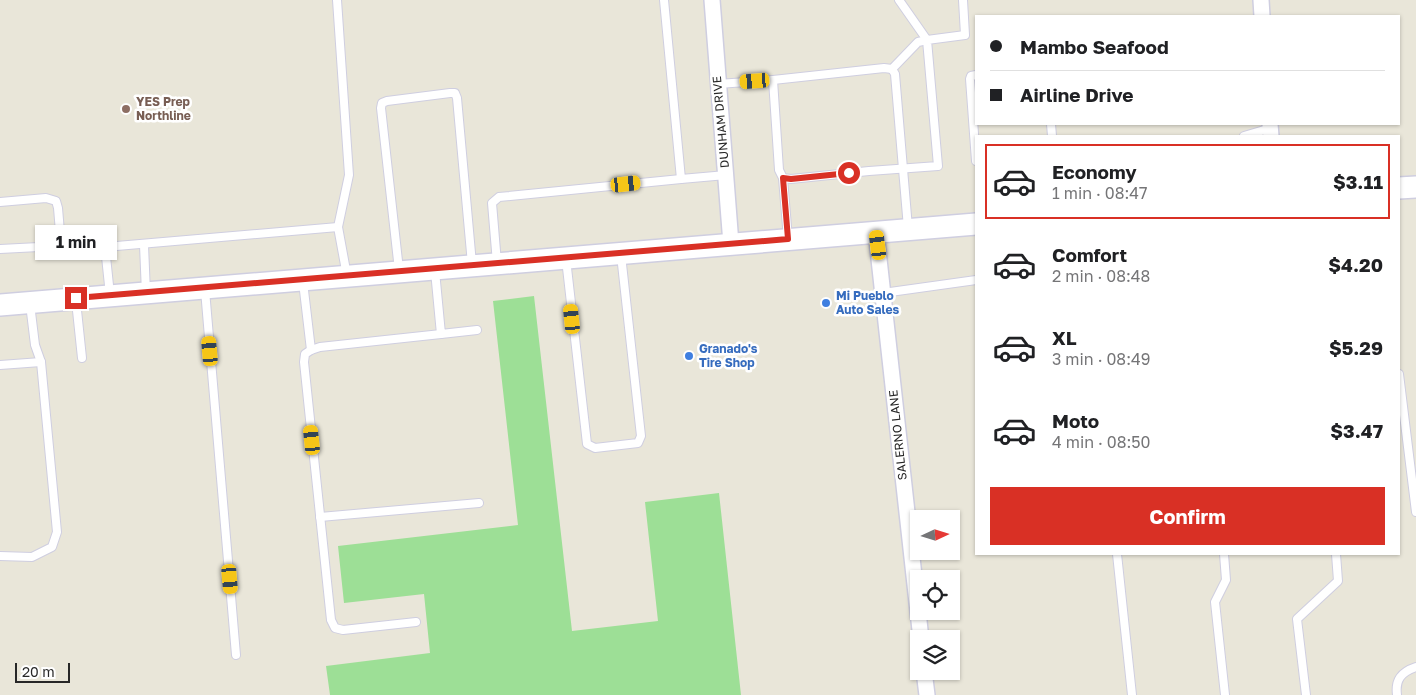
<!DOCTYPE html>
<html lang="en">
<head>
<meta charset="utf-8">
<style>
	:root { --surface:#fff; --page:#f2f2f2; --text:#202124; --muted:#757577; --line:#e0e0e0; --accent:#d93025 }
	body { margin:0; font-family:"Golos Text",sans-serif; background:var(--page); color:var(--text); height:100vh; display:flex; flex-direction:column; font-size:19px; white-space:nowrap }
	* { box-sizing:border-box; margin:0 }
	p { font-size:16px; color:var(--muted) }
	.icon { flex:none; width:28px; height:28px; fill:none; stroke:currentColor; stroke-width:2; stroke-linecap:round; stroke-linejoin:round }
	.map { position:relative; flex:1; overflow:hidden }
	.panel { position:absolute; left:975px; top:135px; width:425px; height:420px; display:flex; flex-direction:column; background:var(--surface); border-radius:0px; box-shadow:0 1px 4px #0004 }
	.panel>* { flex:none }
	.top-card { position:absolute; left:975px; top:15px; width:425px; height:110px; border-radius:0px; box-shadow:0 1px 4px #0004; display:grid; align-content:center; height:110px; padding:0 15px; background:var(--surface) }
	.needle { width:32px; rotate:86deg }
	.buttons { position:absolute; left:910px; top:510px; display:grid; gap:10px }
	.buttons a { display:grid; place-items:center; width:50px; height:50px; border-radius:0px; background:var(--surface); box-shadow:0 1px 4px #0004; font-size:25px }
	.scale { position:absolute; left:15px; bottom:12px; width:55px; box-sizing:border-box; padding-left:5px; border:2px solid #272727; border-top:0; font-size:14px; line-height:18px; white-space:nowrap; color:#272727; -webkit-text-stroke:4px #fff; paint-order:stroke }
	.end { position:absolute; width:22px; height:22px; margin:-11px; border:6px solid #d93025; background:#fff; box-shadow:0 0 0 2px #fff }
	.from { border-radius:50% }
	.bubble { position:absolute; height:35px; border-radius:0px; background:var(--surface); box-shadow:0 1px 4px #0004; font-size:16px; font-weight:700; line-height:35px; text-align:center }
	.car { position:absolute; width:15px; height:30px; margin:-15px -8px; border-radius:6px; box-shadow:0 0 4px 1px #0007; background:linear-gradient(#f5c518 24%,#345 0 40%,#f5c518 0 76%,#345 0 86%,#f5c518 0) }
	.top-card b { display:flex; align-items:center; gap:18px; height:48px; font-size:19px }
	.top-card b+b { border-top:1px solid var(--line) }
	.top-card i { width:12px; height:12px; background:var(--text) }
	ul { padding:9px 0 0; list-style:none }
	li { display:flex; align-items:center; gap:15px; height:75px; margin:0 10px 8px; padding:0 5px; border:2px solid transparent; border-radius:0px }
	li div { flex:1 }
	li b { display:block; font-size:19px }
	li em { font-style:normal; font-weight:700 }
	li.current { border-color:var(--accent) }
	li>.icon { width:45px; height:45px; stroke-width:1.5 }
	.action { display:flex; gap:10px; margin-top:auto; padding:10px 15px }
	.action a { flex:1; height:58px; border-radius:0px; background:var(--accent); color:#fff; font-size:20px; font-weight:700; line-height:58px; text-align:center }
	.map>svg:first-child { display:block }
	.green { fill:#9ddf96 }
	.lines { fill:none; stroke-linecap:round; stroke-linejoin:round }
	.service-casing { stroke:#cfcee0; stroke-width:10 }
	.minor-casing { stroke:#cfcee0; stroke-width:18 }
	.secondary-casing { stroke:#cfcee0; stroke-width:24 }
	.service { stroke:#fff; stroke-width:8 }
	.minor { stroke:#fff; stroke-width:15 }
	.secondary { stroke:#fff; stroke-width:21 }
	.route { stroke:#d93025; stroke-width:6 }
	.education-dot { fill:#8d6e63; stroke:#fff; stroke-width:2 }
	.shop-dot { fill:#3f7fe0; stroke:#fff; stroke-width:2 }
	.labels { text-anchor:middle; stroke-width:5; stroke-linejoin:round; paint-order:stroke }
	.education-label { font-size:12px; font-weight:bold; fill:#785e54; stroke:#fff; text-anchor:start }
	.street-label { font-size:12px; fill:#272727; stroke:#fff }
	.shop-label { font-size:12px; font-weight:bold; fill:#366cbe; stroke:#fff; text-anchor:start }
</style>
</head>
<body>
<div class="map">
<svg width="1416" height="695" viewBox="0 0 1416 695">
	<rect width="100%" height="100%" fill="#e9e6d9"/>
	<polygon class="green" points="534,296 572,631 658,621 645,502 719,493 741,695 330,695 326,666 430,653 424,594 344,603 338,546 518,525 493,301"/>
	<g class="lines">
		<defs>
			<g id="service">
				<polyline points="337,0 349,175 338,227 347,276"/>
				<polyline points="664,0 681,179 726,175"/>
				<polyline points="892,69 895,74 908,228"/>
				<polyline points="892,69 918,42 927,40 899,0"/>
				<polyline points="976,75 971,76 970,79 976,161"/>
				<polyline points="773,80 779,170 783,178 791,179 869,171 938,166 927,40 965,35 963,0"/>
				<polyline points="718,84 773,80 884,68 892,69"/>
				<polyline points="1051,124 1052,136"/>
				<polyline points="1244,136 1271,128"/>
				<polyline points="783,178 788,239"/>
				<polyline points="0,202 46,198 56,201 58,208 61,244 105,247 338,227"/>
				<polyline points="144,245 146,293"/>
				<polyline points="105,247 110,295"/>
				<polyline points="0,249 39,247 61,244"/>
				<polyline points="566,259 587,444 595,448 638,443 641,436 621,255"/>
				<polyline points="497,263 492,203 499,197 681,179"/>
				<polyline points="399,270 381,108 382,103 387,101 450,93 455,93 457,98 472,264"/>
				<polyline points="435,271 441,334 477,330"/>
				<polyline points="303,282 311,350"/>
				<polyline points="205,290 236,655"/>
				<polyline points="883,293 976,280"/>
				<polyline points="76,301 82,358"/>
				<polyline points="0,365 41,362"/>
				<polyline points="1399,374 1416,512"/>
				<polyline points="320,517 479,503"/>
				<polyline points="1117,554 1132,695"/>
				<polyline points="1224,554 1226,580 1215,602 1225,695"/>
				<polyline points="0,556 32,557 52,547 57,532 41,362 35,345 30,304"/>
				<polyline points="416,622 343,630 335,628 331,620 304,362 305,354 311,350 320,347 441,334"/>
				<polyline points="1306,695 1297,619 1338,581 1336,554"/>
				<path d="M 1397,695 C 1395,680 1401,672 1416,667"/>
			</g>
			<g id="minor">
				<polyline points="712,0 731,244"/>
				<polyline points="1261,0 1262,16"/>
				<polyline points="1270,124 1271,136"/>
				<polyline points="876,232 921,639"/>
				<polyline points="924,671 927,695"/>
			</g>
			<g id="secondary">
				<polyline points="1399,188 1416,187"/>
				<polyline points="0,305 976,224"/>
			</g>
		</defs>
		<use href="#service" class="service-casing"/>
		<use href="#minor" class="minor-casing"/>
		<use href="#secondary" class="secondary-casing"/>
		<use href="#service" class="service"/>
		<use href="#minor" class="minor"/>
		<use href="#secondary" class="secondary"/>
	</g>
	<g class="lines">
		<polyline class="route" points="76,298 788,239 783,178 791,179 849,173"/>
	</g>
	<circle class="education-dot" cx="126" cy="109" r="5"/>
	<g class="shop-dot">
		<circle cx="826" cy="303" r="5"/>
		<circle cx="689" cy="356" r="5"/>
	</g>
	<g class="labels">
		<g class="education-label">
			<text x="136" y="106">YES Prep<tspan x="136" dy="14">Northline</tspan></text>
		</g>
		<g class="street-label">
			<text transform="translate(721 122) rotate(-95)" y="4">DUNHAM DRIVE</text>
			<text transform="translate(898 435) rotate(-96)" y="4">SALERNO LANE</text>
		</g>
		<g class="shop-label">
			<text x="836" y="300">Mi Pueblo<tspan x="836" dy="14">Auto Sales</tspan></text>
			<text x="699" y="353">Granado's<tspan x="699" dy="14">Tire Shop</tspan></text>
		</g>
	</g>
</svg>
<div class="buttons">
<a><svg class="needle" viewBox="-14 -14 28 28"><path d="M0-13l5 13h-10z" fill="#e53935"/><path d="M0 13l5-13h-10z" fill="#757577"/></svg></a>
<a><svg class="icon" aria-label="locate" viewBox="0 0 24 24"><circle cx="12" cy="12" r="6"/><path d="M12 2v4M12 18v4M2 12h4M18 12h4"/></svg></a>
<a><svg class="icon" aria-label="layers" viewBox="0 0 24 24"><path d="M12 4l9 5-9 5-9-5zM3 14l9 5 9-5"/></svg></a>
</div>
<div class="scale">20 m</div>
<i class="end from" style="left:849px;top:173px"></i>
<i class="end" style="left:76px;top:298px"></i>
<div class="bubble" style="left:35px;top:225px;width:82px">1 min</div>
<i class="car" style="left:755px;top:81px;rotate:266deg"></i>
<i class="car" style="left:626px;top:184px;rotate:84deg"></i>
<i class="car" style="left:878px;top:245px;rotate:353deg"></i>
<i class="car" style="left:572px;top:319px;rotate:354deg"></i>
<i class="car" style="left:210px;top:351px;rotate:355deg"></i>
<i class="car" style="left:312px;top:440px;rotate:354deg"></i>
<i class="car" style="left:230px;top:579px;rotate:175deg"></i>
<div class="top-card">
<b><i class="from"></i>Mambo Seafood</b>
<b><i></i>Airline Drive</b>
</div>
<section class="panel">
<ul>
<li class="current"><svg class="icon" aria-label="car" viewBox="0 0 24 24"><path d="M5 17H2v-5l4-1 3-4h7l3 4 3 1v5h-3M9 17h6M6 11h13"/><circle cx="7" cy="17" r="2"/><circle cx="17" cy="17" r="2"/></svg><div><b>Economy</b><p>1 min · 08:47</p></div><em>$3.11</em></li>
<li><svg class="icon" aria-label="car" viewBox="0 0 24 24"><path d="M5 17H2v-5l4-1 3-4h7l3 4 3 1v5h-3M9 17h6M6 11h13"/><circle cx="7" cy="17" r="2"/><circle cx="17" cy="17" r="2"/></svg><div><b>Comfort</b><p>2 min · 08:48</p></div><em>$4.20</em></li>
<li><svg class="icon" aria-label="car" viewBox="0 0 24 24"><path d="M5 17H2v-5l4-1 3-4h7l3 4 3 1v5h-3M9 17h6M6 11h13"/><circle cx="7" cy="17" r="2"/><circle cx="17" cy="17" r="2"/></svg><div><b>XL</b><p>3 min · 08:49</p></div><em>$5.29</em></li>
<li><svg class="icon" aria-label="car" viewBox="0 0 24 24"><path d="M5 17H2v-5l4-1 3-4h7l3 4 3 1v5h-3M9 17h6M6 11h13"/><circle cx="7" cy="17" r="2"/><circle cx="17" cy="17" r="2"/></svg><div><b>Moto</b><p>4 min · 08:50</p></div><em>$3.47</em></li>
</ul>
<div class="action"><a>Confirm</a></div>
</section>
</div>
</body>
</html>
